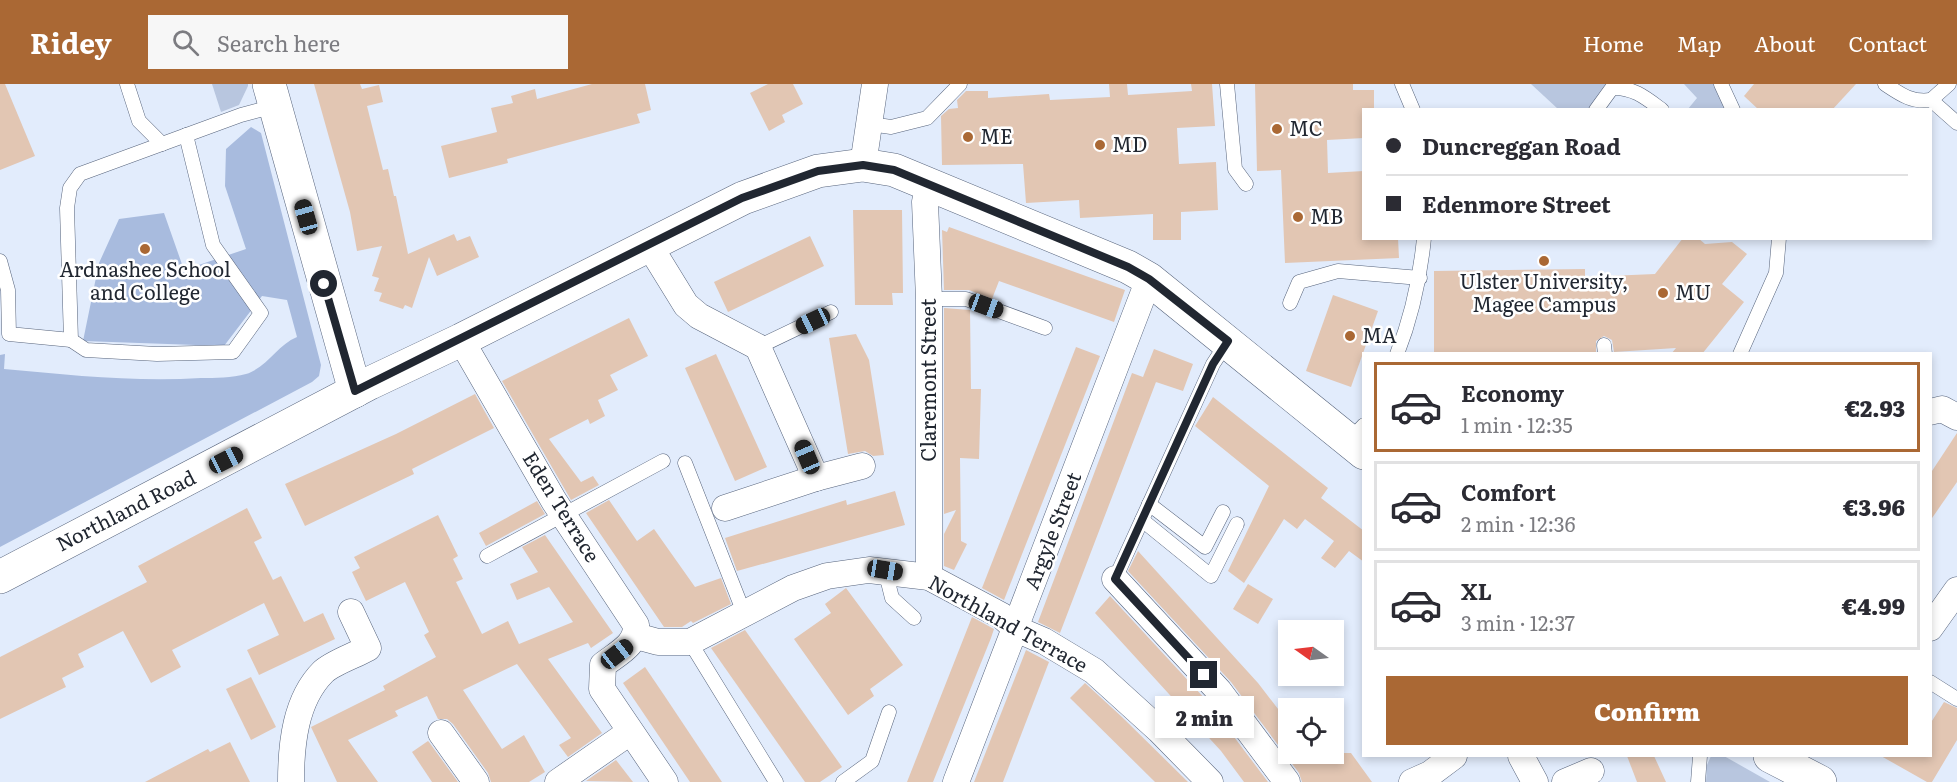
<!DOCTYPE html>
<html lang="en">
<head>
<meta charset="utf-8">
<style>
	:root { --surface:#fff; --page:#f7f7f7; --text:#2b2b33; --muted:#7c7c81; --line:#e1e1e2; --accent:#aa6834 }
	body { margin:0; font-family:Literata,serif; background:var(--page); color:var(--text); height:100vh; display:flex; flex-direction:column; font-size:22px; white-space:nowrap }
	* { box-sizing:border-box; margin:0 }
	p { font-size:20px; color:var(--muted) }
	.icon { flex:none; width:33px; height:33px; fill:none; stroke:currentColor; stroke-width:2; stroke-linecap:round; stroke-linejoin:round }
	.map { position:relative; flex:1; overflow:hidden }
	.drawer { position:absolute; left:1362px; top:268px; width:570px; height:405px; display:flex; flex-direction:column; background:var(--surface); border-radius:0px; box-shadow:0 3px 9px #0003 }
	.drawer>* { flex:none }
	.hud { position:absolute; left:1362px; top:24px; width:570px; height:132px; border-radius:0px; box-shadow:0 3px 9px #0003; display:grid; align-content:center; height:132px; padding:0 24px; background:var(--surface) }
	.needle { width:39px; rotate:284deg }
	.fabs { position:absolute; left:1278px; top:536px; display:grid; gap:12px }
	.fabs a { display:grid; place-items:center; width:66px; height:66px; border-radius:0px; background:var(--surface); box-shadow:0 3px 9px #0003; font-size:30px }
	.end { position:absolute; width:27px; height:27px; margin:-14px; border:8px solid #212731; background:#fff; box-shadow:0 0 0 3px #fff }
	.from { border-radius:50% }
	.bubble { position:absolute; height:42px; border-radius:0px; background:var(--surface); box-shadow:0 3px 9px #0003; font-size:20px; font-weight:800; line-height:42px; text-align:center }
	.car { position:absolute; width:18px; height:36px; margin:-18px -9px; border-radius:8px; box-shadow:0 0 4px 2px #0007; background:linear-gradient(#222 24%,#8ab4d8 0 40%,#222 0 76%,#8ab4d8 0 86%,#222 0) }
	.hud b { display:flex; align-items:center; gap:21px; height:57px; font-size:22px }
	.hud b+b { border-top:2px solid var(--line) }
	.hud i { width:15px; height:15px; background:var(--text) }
	ul { padding:10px 0 0; list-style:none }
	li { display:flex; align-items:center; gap:18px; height:90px; margin:0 12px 9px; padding:0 12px; border:3px solid var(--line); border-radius:0px }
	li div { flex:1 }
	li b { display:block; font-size:22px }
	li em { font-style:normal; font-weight:800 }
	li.selected { border-color:var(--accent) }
	li>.icon { width:54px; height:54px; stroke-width:1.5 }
	.action { display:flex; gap:12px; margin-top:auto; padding:12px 24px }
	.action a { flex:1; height:69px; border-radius:0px; background:var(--accent); color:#fff; font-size:24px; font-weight:800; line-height:69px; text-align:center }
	header { display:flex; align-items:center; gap:36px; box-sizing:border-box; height:84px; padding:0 30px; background:var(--accent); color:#fff }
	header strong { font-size:28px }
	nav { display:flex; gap:33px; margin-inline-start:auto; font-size:21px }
	.search { width:420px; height:54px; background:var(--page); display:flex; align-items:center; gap:15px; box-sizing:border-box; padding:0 21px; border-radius:0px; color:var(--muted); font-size:22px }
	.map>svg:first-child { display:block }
	.green { fill:#b8c6df }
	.forest { fill:#a8bbde }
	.building { fill:#e2c6b3 }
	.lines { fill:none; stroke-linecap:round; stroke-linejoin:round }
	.service-casing { stroke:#57647c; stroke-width:15 }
	.minor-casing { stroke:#57647c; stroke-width:27 }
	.secondary-casing { stroke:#57647c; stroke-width:34 }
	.service { stroke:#fff; stroke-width:14 }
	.minor { stroke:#fff; stroke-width:26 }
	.secondary { stroke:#fff; stroke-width:33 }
	.route { stroke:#212731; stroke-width:8 }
	.poi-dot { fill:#aa6834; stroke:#fff; stroke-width:2 }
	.labels { text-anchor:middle; stroke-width:5; stroke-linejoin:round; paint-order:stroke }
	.poi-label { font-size:20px; fill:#212731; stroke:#fff; text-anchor:start }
	.street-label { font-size:20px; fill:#212731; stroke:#fff }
</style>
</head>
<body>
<header>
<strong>Ridey</strong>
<div class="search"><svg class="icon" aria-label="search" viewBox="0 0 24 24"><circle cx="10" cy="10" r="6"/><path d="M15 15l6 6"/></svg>Search here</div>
<nav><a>Home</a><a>Map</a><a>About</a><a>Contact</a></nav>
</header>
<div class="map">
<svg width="1957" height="698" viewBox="0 0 1957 698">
	<rect width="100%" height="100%" fill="#e2ecfc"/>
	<g class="green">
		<polygon points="212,0 248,0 248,2 239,21 221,28"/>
		<polygon points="1531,0 1614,0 1589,26 1558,25"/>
		<polygon points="1684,0 1718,0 1728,25 1688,25 1697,14"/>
		<polygon points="1711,672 1724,672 1770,698 1706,698 1707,681"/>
	</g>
	<path class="forest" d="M 251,43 L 261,49 L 321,281 L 319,292 L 312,298 L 0,463 L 0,271 L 5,270 L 4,285 C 69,291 135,298 201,294 C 215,294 232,294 246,290 C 268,283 277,261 297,253 L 287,216 L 262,212 L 224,262 L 83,257 L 99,179 L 119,135 L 164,129 L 184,186 L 246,165 L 225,102 L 226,65 Z"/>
	<g class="building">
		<polygon points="0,0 5,0 35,72 0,86"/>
		<polygon points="314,0 360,0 362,5 379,1 383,18 367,22 383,86 388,85 394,112 396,112 408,170 454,150 457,157 470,152 479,173 437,192 429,173 412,224 405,221 403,225 379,217 382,209 374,207 379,194 372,192 382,162 357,167 350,128"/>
		<polygon points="592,0 645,0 651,26 637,30 640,39 507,75 508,79 449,94 441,62 497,48 491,24 513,19 511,12 535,5 537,15"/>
		<polygon points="768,0 793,0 803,20 782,31 785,38 769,47 750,9"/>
		<polygon points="1109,0 1127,0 1128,11 1192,7 1191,0 1212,0 1215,42 1177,44 1179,80 1216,78 1218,126 1181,128 1181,156 1153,156 1153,130 1080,134 1079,116 1026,119 1023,80 942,81 941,32 949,25 958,24 957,16 966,7 988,7 988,14 1049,10 1050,16 1110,13"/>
		<polygon points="1255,0 1353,0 1353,6 1374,6 1374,26 1364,26 1364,54 1327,56 1328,89 1364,87 1364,154 1398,154 1399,174 1285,179 1281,86 1257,87"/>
		<polygon points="1754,0 1856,0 1832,26 1759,26 1744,12"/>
		<polygon points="853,126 902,126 903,209 892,209 893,221 855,221"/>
		<polygon points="949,143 1125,206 1114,238 999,197 992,215 969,206 944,206 942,146 947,148"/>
		<polygon points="810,152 824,182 728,228 714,198"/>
		<polygon points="1683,154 1698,154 1705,160 1732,158 1747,170 1722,200 1744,218 1702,270 1671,270 1676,264 1614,268 1612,256 1604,252 1596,257 1596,269 1586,270 1434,270 1434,187 1585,185 1585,193 1655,190"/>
		<polygon points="1333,211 1378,227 1351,303 1306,287"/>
		<polygon points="944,224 970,226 971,305 981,305 979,375 960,374 961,457 967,460 954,486 944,482 944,450 956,426 944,430"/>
		<polygon points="629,234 648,272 610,291 618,306 598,316 605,332 590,340 588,335 549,355 581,398 593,392 599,401 571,416 502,297"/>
		<polygon points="856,250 869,276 884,371 873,372 865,367 848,370 829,254"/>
		<polygon points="1076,263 1100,272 1004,516 982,504"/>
		<polygon points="1154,265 1193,280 1183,307 1144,294 1156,298 1060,549 1038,538 1132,289 1143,293"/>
		<polygon points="716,270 767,383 735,397 685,284"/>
		<polygon points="475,310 494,344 412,385 414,390 305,442 285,400 396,350"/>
		<polygon points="1213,313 1328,404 1321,414 1364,447 1364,478 1349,467 1335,484 1321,474 1334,457 1305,435 1297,445 1284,435 1244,499 1228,487 1269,402 1195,342"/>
		<polygon points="1957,349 1957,398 1930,437 1930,390"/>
		<polygon points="895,407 905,441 737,487 725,454 846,416 847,421"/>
		<polygon points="609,416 637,457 654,445 695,503 721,494 731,520 693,539 691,537 682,543 664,543 586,429"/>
		<polygon points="537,417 545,430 486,462 479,449"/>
		<polygon points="247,424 262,454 254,458 273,496 281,492 304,538 323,529 335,555 259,591 247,566 279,551 264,519 172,566 181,583 151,599 123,547 78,570 84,583 62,594 66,603 0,635 0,573 147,498 138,482"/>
		<polygon points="438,431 458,472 453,475 463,495 456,498 482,550 508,537 519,560 573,538 549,503 517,516 510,500 538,488 522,463 545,451 613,549 591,564 588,559 548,575 602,649 568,673 559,661 571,654 517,580 463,606 502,665 524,651 545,688 529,698 491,698 488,689 453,640 447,635 438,635 427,612 395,627 398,632 348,656 378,698 337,698 311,643 385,606 383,602 436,573 424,551 429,548 405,498 366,517 352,488 360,484 354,473"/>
		<polygon points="1138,467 1258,599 1288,638 1288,669 1351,669 1372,698 1302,698 1299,689 1231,598 1128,487"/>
		<polygon points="1248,500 1273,515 1258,540 1233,525"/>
		<polygon points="846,504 903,581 870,605 874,612 848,631 794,555 831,529 825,520"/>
		<polygon points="1110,512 1207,617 1268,698 1244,698 1221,667 1095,529"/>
		<polygon points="972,533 994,545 991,554 933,698 907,698"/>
		<polygon points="745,546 842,683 820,698 805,698 711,564"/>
		<polygon points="1026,566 1049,578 1003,698 974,698"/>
		<polygon points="645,583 664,611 722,698 690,698 623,599"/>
		<polygon points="251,593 276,643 251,656 226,605"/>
		<polygon points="1085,599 1122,633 1188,698 1155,698 1070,614"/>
		<polygon points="1944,618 1957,624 1957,656 1932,698 1927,698 1881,672 1930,672 1930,640"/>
		<polygon points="428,657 429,658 458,698 432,698 412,668"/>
		<polygon points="230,658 250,698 145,698 208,665 210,668"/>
		<polygon points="1627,672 1654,672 1666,698 1637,698"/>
		<polygon points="616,676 633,698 586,697"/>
	</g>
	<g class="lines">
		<defs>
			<g id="service">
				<polyline points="127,0 139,37 162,60"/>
				<polyline points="1227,0 1235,85 1246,100"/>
				<polyline points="1402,0 1413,26"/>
				<polyline points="1721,0 1733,26"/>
				<path d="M 1885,0 C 1900,10 1912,19 1931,16 L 1957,39"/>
				<polyline points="1931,16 1949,0"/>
				<path d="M 1596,26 L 1612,4 C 1633,3 1646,14 1662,26"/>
				<polyline points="870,40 891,43 927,34 960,0"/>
				<polyline points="0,177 8,206 9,250 71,256 67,124 70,104 80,90 241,31 275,22"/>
				<polyline points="929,215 966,215 1045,244"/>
				<polyline points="1290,219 1299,198 1338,187 1420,194"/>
				<polyline points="71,256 86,266 157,270 233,268 261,229 213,161 186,51"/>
				<polyline points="1604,261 1605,270"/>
				<polyline points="758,263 831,228"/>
				<path d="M 1397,270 C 1412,232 1420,195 1424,154"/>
				<polyline points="1740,270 1776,189 1779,154"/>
				<polyline points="1349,357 1364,341"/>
				<polyline points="685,379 744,529"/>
				<polyline points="1149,420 1205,463 1223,428"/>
				<polyline points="1142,436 1211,492 1237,440"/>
				<polyline points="487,472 663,377"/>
				<polyline points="885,486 892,514 914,534"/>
				<polyline points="1115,495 1213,280 1228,257"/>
				<polyline points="690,558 776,698"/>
				<polyline points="1930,598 1957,615"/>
				<polyline points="843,698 872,677 889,628"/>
				<polyline points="1698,698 1700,672"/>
			</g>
			<g id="minor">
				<polyline points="863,81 875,0"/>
				<polyline points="649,161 686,221 699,232 758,263 816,394"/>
				<path d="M 461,256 L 554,417 L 636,541 C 637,561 618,569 603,581 L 602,605 L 665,698"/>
				<polyline points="1930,328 1942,325 1957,333"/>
				<polyline points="725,424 816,394 862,382"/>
				<polyline points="929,493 929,215 925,118 929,99"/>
				<polyline points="1115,495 1219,607 1287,698"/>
				<polyline points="1930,544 1957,506"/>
				<polyline points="636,552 658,558 690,558 793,504 827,492 869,486 929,493 1002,532 1016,545 1044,557 1094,587 1159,646 1210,698"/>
				<polyline points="441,649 476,698"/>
				<polyline points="1521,672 1535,698"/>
				<path d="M 291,698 C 291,661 295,616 323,588 C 332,579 356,571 368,564 L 351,528"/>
				<polyline points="558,698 630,648"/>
				<polyline points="956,698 1149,195"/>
				<polyline points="1412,698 1430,690 1454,672"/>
				<polyline points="1565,698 1591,687"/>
			</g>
			<g id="secondary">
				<polyline points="269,0 355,307"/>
				<polyline points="0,493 370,299 461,256 743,114 818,87 863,81 894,86 1128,183 1149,195 1364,369"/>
				<polyline points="1770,672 1820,698"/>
			</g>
		</defs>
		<use href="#service" class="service-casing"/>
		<use href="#minor" class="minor-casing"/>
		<use href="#secondary" class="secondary-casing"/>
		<use href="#service" class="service"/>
		<use href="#minor" class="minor"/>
		<use href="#secondary" class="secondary"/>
	</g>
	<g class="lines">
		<polyline class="route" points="324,200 355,307 742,114 818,87 863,81 894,86 1128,183 1149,195 1228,257 1213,280 1115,495 1204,591"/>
	</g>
	<g class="poi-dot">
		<circle cx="1277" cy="45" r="6"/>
		<circle cx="968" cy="53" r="6"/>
		<circle cx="1100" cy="61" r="6"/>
		<circle cx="1298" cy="133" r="6"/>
		<circle cx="145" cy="165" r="6"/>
		<circle cx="1544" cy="177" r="6"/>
		<circle cx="1663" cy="209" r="6"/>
		<circle cx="1350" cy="252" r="6"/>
	</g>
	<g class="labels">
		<g class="poi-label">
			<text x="1289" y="52">MC</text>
			<text x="980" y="60">ME</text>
			<text x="1112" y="68">MD</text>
			<text x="1310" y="140">MB</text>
			<text x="145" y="193" text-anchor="middle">Ardnashee School<tspan x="145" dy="23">and College</tspan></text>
			<text x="1544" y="205" text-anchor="middle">Ulster University,<tspan x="1544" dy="23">Magee Campus</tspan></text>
			<text x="1675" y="216">MU</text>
			<text x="1362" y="259">MA</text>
		</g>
		<g class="street-label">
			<text transform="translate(929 296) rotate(-90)" y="7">Claremont Street</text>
			<text transform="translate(561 423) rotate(58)" y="7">Eden Terrace</text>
			<text transform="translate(126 427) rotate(-27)" y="7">Northland Road</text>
			<text transform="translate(1053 447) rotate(-69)" y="7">Argyle Street</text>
			<text transform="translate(1008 540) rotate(29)" y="7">Northland Terrace</text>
		</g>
	</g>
</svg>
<div class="fabs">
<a><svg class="needle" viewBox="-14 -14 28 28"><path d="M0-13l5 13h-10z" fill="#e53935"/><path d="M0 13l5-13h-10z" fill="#7c7c81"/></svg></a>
<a><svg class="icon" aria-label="locate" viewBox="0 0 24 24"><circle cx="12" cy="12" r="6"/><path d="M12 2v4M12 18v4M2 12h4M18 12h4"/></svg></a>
</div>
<i class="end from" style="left:324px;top:200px"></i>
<i class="end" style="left:1204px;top:591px"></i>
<div class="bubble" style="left:1155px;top:612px;width:99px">2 min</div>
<i class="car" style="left:306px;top:133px;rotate:344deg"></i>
<i class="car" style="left:986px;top:222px;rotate:110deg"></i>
<i class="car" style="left:813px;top:237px;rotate:245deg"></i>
<i class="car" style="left:807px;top:373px;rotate:337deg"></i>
<i class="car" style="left:226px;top:376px;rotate:63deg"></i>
<i class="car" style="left:885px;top:486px;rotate:99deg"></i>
<i class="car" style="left:617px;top:570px;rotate:52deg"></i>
<div class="hud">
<b><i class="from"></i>Duncreggan Road</b>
<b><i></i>Edenmore Street</b>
</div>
<section class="drawer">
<ul>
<li class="selected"><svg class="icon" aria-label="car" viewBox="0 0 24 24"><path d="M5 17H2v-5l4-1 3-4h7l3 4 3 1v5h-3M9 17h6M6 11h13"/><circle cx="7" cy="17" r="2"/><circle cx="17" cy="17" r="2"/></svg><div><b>Economy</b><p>1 min · 12:35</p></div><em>€2.93</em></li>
<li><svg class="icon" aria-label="car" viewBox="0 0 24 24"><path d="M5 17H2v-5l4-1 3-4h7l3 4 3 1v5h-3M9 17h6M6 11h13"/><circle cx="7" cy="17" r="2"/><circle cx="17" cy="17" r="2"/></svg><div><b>Comfort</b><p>2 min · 12:36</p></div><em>€3.96</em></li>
<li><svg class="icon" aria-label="car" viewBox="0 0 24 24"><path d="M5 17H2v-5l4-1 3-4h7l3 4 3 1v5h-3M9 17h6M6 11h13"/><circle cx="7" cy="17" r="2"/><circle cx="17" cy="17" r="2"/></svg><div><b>XL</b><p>3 min · 12:37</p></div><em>€4.99</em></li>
</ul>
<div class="action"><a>Confirm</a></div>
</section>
</div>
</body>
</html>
